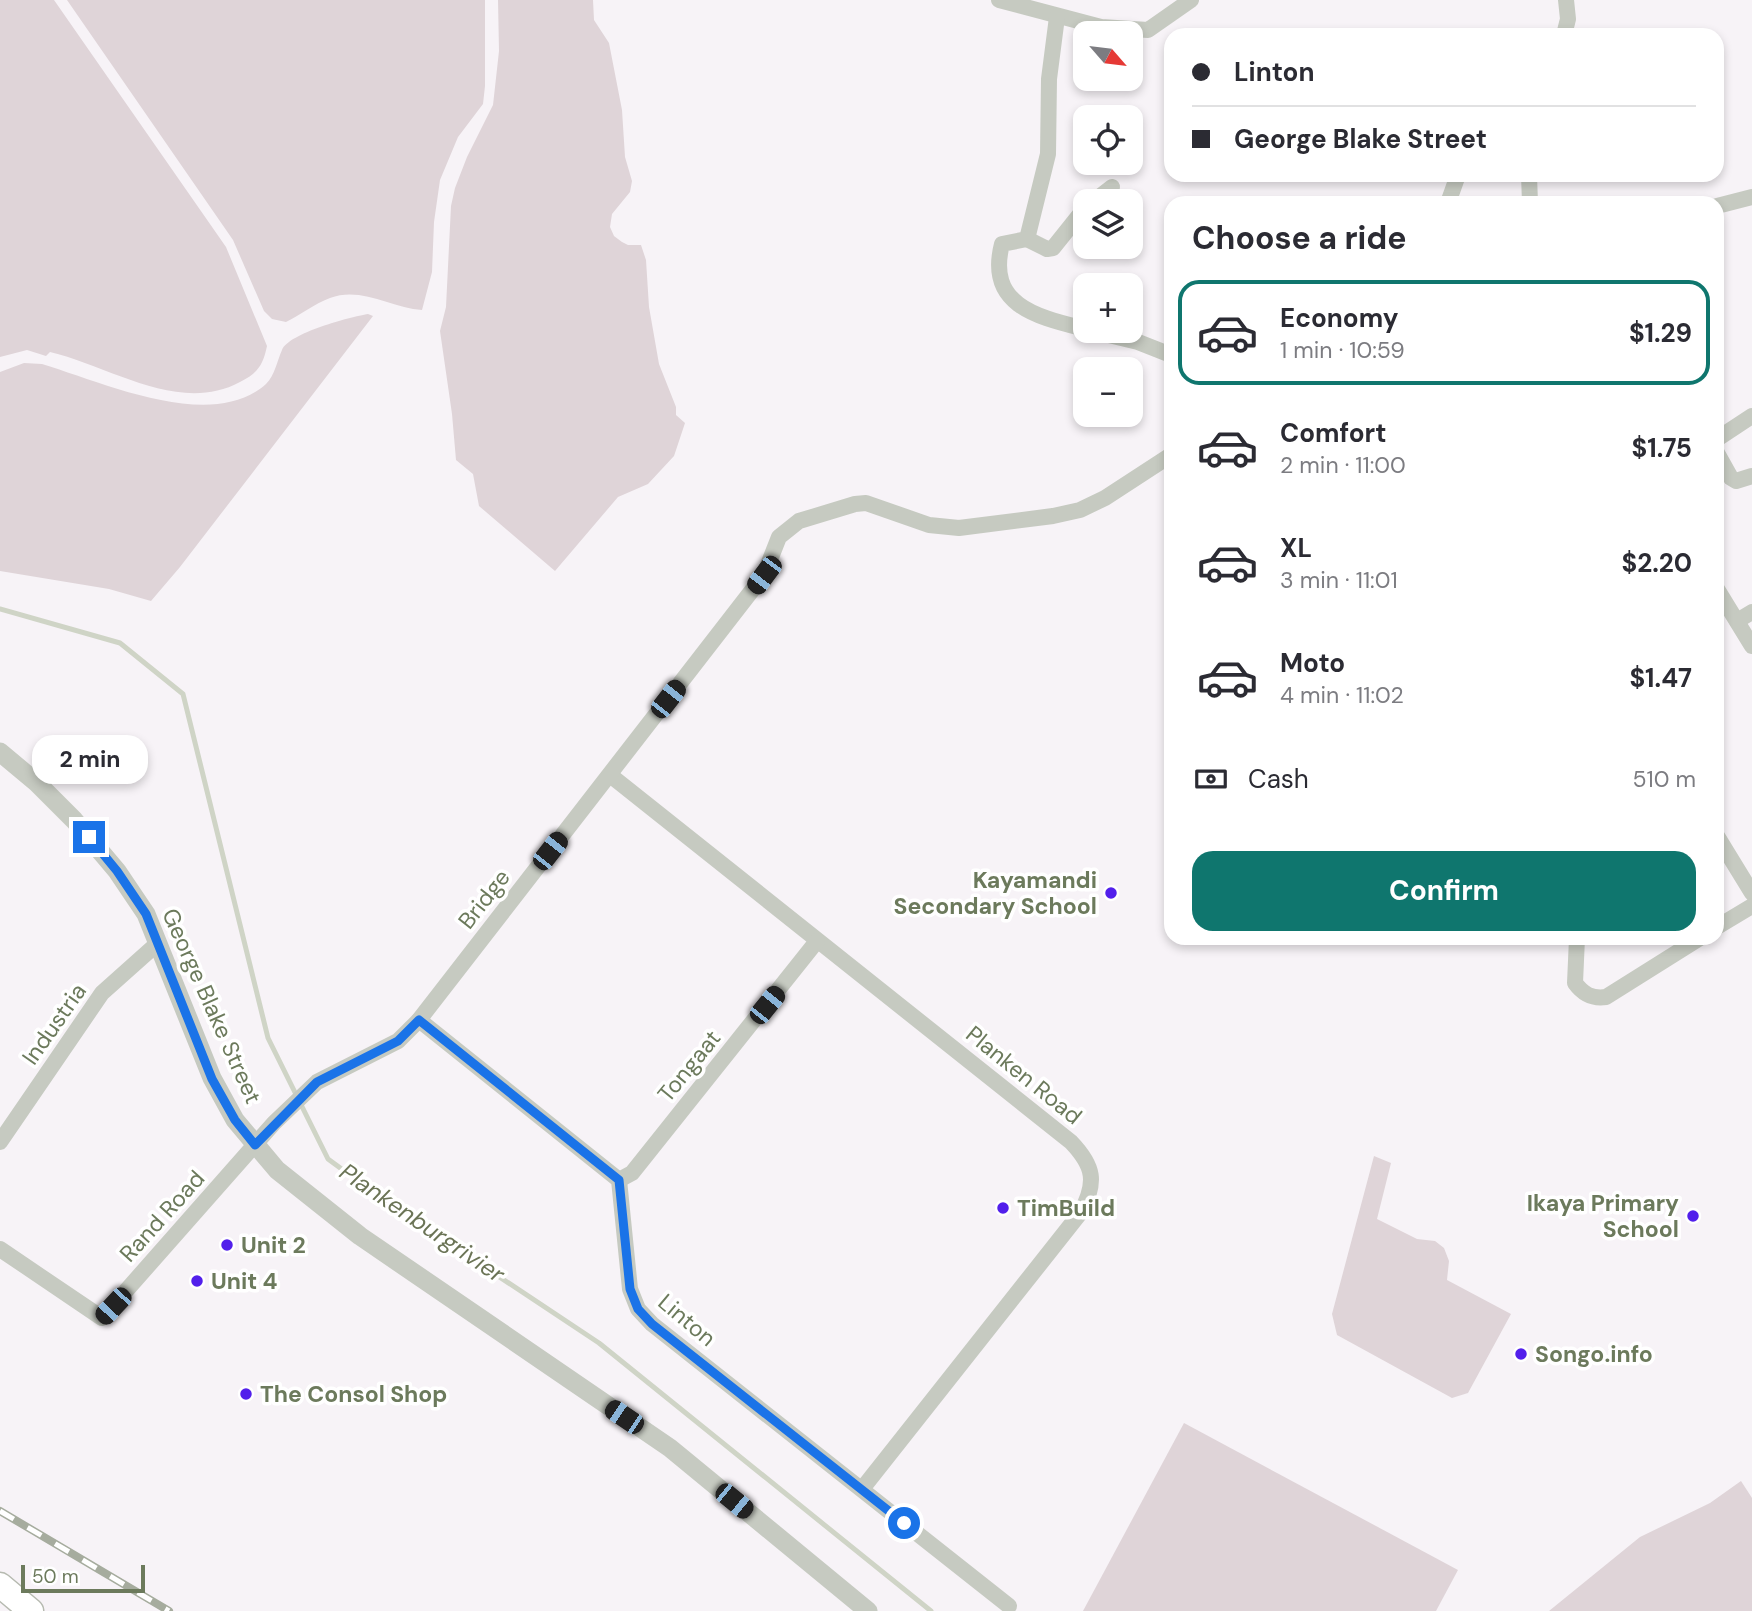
<!DOCTYPE html>
<html lang="en">
<head>
<meta charset="utf-8">
<style>
	:root { --surface:#fff; --page:#f2f2f3; --text:#2b2b33; --muted:#7c7c81; --line:#e1e1e2; --accent:#0f766e }
	body { margin:0; font-family:"DM Sans",sans-serif; background:var(--page); color:var(--text); height:100vh; display:flex; flex-direction:column; font-size:26px; white-space:nowrap }
	* { box-sizing:border-box; margin:0 }
	p { font-size:23px; color:var(--muted) }
	.icon { flex:none; width:38px; height:38px; fill:none; stroke:currentColor; stroke-width:2; stroke-linecap:round; stroke-linejoin:round }
	.map { position:relative; flex:1; overflow:hidden }
	.panel { position:absolute; left:1164px; top:196px; width:560px; height:749px; display:flex; flex-direction:column; background:var(--surface); border-radius:21px; box-shadow:0 4px 10px #0003 }
	.panel>* { flex:none }
	.banner { position:absolute; left:1164px; top:28px; width:560px; height:154px; border-radius:21px; box-shadow:0 4px 10px #0003; display:grid; align-content:center; height:154px; padding:0 28px; background:var(--surface) }
	.needle { width:46px; rotate:118deg }
	.tools { position:absolute; left:1073px; top:21px; display:grid; gap:14px }
	.tools a { display:grid; place-items:center; width:70px; height:70px; border-radius:14px; background:var(--surface); box-shadow:0 4px 10px #0003; font-size:35px }
	.scale { position:absolute; left:21px; bottom:18px; width:124px; box-sizing:border-box; padding-left:7px; border:4px solid #6c7a5c; border-top:0; font-size:19px; line-height:24px; white-space:nowrap; color:#6c7a5c; -webkit-text-stroke:5px #fff; paint-order:stroke }
	.end { position:absolute; width:32px; height:32px; margin:-16px; border:9px solid #1a73e8; background:#fff; box-shadow:0 0 0 4px #fff }
	.from { border-radius:50% }
	.bubble { position:absolute; height:49px; border-radius:21px; background:var(--surface); box-shadow:0 4px 10px #0003; font-size:23px; font-weight:700; line-height:49px; text-align:center }
	.car { position:absolute; width:21px; height:42px; margin:-21px -10px; border-radius:9px; box-shadow:0 0 5px 2px #0007; background:linear-gradient(#222 24%,#8ab4d8 0 40%,#222 0 76%,#8ab4d8 0 86%,#222 0) }
	.banner b { display:flex; align-items:center; gap:24px; height:66px; font-size:26px }
	.banner b+b { border-top:2px solid var(--line) }
	.banner i { width:18px; height:18px; background:var(--text) }
	ul { padding:0; list-style:none }
	li { display:flex; align-items:center; gap:21px; height:105px; margin:0 14px 10px; padding:0 14px; border:4px solid transparent; border-radius:21px }
	li div { flex:1 }
	li b { display:block; font-size:26px }
	li em { font-style:normal; font-weight:700 }
	li.active { border-color:var(--accent) }
	li>.icon { width:63px; height:63px; stroke-width:1.5 }
	h2 { padding:0 28px; font-size:32px; line-height:84px }
	.pay { display:flex; align-items:center; gap:18px; height:77px; padding:0 28px; font-size:26px }
	.pay p { margin-inline-start:auto }
	.button { display:flex; gap:14px; margin-top:auto; padding:14px 28px }
	.button a { flex:1; height:80px; border-radius:21px; background:var(--accent); color:#fff; font-size:28px; font-weight:700; line-height:80px; text-align:center }
	.map>svg:first-child { display:block }
	.green { fill:#dfd4d8 }
	.lines { fill:none; stroke-linecap:round; stroke-linejoin:round }
	.stream { stroke:#cfd4c6; stroke-width:5 }
	.primary-casing { stroke:#b6bab0; stroke-width:27 }
	.minor { stroke:#c6cac1; stroke-width:16 }
	.tertiary { stroke:#c6cac1; stroke-width:19 }
	.primary { stroke:#fff; stroke-width:24 }
	.rail-casing { stroke:#a6ac9e; stroke-width:8 }
	.rail { stroke:#fff; stroke-width:5; stroke-dasharray:16; stroke-linecap:butt }
	.route { stroke:#1a73e8; stroke-width:9 }
	.poi-dot { fill:#521feb; stroke:#fff; stroke-width:2.5 }
	.labels { text-anchor:middle; stroke-width:7; stroke-linejoin:round; paint-order:stroke }
	.poi-label { font-size:23px; font-weight:bold; fill:#6c7a5c; stroke:#fff; text-anchor:start }
	.street-label { font-size:23px; fill:#6c7a5c; stroke:#fff }
	.water-label { font-size:24px; font-style:italic; fill:#6b7456; stroke:#fff }
</style>
</head>
<body>
<div class="map">
<svg width="1752" height="1611" viewBox="0 0 1752 1611">
	<rect width="100%" height="100%" fill="#f7f3f7"/>
	<g class="green">
		<path d="M 0,0 L 54,0 L 226,247 L 267,346 C 263,365 258,373 240,382 C 179,415 110,366 50,352 L 46,356 L 27,350 L 0,357 Z"/>
		<path d="M 67,0 L 485,0 L 485,86 L 483,104 L 458,137 L 440,180 L 434,222 L 432,272 L 422,310 C 392,308 361,286 330,298 C 314,304 300,315 286,322 L 272,319 L 264,311 L 233,240 Z"/>
		<polygon points="498,0 593,0 594,20 609,43 622,110 625,157 632,181 630,192 612,214 610,227 614,236 622,242 628,245 641,245 646,260 649,307 659,364 676,407 676,415 685,423 674,456 648,484 618,497 555,571 479,506 473,474 456,460 452,414 440,331 446,307 451,206 455,188 467,157 493,105 499,51"/>
		<path d="M 368,314 L 373,316 L 180,567 L 151,601 L 109,589 L 0,571 L 0,372 L 24,363 L 42,364 C 102,382 212,433 266,384 C 275,375 277,361 282,350 C 289,333 350,317 368,314 Z"/>
		<polygon points="1374,1156 1391,1163 1377,1219 1417,1239 1435,1241 1444,1248 1449,1261 1447,1280 1511,1314 1468,1393 1452,1398 1337,1335 1332,1314"/>
		<polygon points="1184,1423 1458,1570 1436,1611 1083,1611"/>
		<polygon points="1741,1481 1752,1498 1752,1611 1549,1611 1640,1537 1710,1503"/>
	</g>
	<g class="lines">
		<polyline class="stream" points="0,609 120,643 183,694 268,1038 328,1159 388,1203 599,1343 931,1611"/>
		<defs>
			<polyline id="primary" points="0,1585 31,1611"/>
		</defs>
		<use href="#primary" class="primary-casing"/>
		<g class="minor">
			<polyline points="999,0 1101,27 1148,30 1191,0"/>
			<path d="M 1057,17 L 1049,79 L 1048,154 L 1027,239 L 1002,244 C 986,306 1038,317 1085,329"/>
			<polyline points="1564,35 1568,19 1566,0"/>
			<polyline points="1529,175 1530,203"/>
			<polyline points="1094,201 1112,187"/>
			<polyline points="1448,203 1458,175"/>
			<polyline points="1717,206 1752,197"/>
			<polyline points="1027,239 1047,249 1053,248 1085,208"/>
			<polyline points="1092,331 1138,342 1171,355"/>
			<polyline points="1717,439 1752,416"/>
			<polyline points="1717,453 1731,478 1736,481 1752,476"/>
			<polyline points="1717,589 1752,646"/>
			<polyline points="1737,621 1752,612"/>
			<path d="M 610,775 L 1071,1142 C 1094,1166 1097,1182 1081,1212 L 862,1489"/>
			<polyline points="1717,836 1752,893"/>
			<polyline points="1717,927 1752,906"/>
			<path d="M 1577,938 L 1575,983 C 1583,994 1592,999 1606,997 L 1700,938"/>
			<polyline points="419,1020 619,1180 630,1289 638,1309 652,1324 1009,1606"/>
			<polyline points="0,1142 102,993 158,943"/>
			<polyline points="619,1180 632,1173 817,941"/>
			<polyline points="0,1249 102,1318 274,1123 317,1082 398,1041 419,1020 764,575 779,537 799,521 855,504 866,503 929,525 959,528 1053,516 1080,510 1105,498 1171,455"/>
		</g>
		<polyline class="tertiary" points="0,752 37,783 74,820 117,871 146,914 212,1078 235,1120 277,1170 360,1236 670,1448 868,1611"/>
		<use href="#primary" class="primary"/>
		<defs>
			<polyline id="rail" points="0,1511 169,1611"/>
		</defs>
		<use href="#rail" class="rail-casing"/>
		<use href="#rail" class="rail"/>
	</g>
	<g class="lines">
		<polyline class="route" points="89,837 117,871 146,914 212,1079 235,1120 255,1145 317,1082 398,1041 419,1020 619,1180 630,1289 638,1309 652,1324 904,1523"/>
	</g>
	<g class="poi-dot">
		<circle cx="1111" cy="893" r="7"/>
		<circle cx="1003" cy="1208" r="7"/>
		<circle cx="1693" cy="1216" r="7"/>
		<circle cx="227" cy="1245" r="7"/>
		<circle cx="197" cy="1281" r="7"/>
		<circle cx="1521" cy="1354" r="7"/>
		<circle cx="246" cy="1394" r="7"/>
	</g>
	<g class="labels">
		<g class="poi-label">
			<text x="1097" y="888" text-anchor="end">Kayamandi<tspan x="1097" dy="26">Secondary School</tspan></text>
			<text x="1679" y="1211" text-anchor="end">Ikaya Primary<tspan x="1679" dy="26">School</tspan></text>
			<text x="1017" y="1216">TimBuild</text>
			<text x="241" y="1253">Unit 2</text>
			<text x="211" y="1289">Unit 4</text>
			<text x="1535" y="1362">Songo.info</text>
			<text x="260" y="1402">The Consol Shop</text>
		</g>
		<g class="street-label">
			<text transform="translate(484 899) rotate(-52)" y="8">Bridge</text>
			<text transform="translate(212 1006) rotate(66)" y="8">George Blake Street</text>
			<text transform="translate(54 1024) rotate(-55)" y="8">Industria</text>
			<text transform="translate(689 1066) rotate(-51)" y="8">Tongaat</text>
			<text transform="translate(1024 1075) rotate(39)" y="8">Planken Road</text>
			<text transform="translate(162 1216) rotate(-48)" y="8">Rand Road</text>
			<text transform="translate(687 1320) rotate(40)" y="8">Linton</text>
		</g>
		<g class="water-label">
			<text transform="translate(422 1223) rotate(34)" y="8">Plankenburgrivier</text>
		</g>
	</g>
</svg>
<div class="tools">
<a><svg class="needle" viewBox="-14 -14 28 28"><path d="M0-13l5 13h-10z" fill="#e53935"/><path d="M0 13l5-13h-10z" fill="#7c7c81"/></svg></a>
<a><svg class="icon" aria-label="locate" viewBox="0 0 24 24"><circle cx="12" cy="12" r="6"/><path d="M12 2v4M12 18v4M2 12h4M18 12h4"/></svg></a>
<a><svg class="icon" aria-label="layers" viewBox="0 0 24 24"><path d="M12 4l9 5-9 5-9-5zM3 14l9 5 9-5"/></svg></a>
<a>+</a>
<a>−</a>
</div>
<div class="scale">50 m</div>
<i class="end from" style="left:904px;top:1523px"></i>
<i class="end" style="left:89px;top:837px"></i>
<div class="bubble" style="left:32px;top:735px;width:116px">2 min</div>
<i class="car" style="left:764px;top:575px;rotate:217deg"></i>
<i class="car" style="left:668px;top:699px;rotate:38deg"></i>
<i class="car" style="left:550px;top:851px;rotate:38deg"></i>
<i class="car" style="left:767px;top:1005px;rotate:39deg"></i>
<i class="car" style="left:113px;top:1306px;rotate:223deg"></i>
<i class="car" style="left:624px;top:1417px;rotate:304deg"></i>
<i class="car" style="left:734px;top:1501px;rotate:129deg"></i>
<div class="banner">
<b><i class="from"></i>Linton</b>
<b><i></i>George Blake Street</b>
</div>
<section class="panel">
<h2>Choose a ride</h2>
<ul>
<li class="active"><svg class="icon" aria-label="car" viewBox="0 0 24 24"><path d="M5 17H2v-5l4-1 3-4h7l3 4 3 1v5h-3M9 17h6M6 11h13"/><circle cx="7" cy="17" r="2"/><circle cx="17" cy="17" r="2"/></svg><div><b>Economy</b><p>1 min · 10:59</p></div><em>$1.29</em></li>
<li><svg class="icon" aria-label="car" viewBox="0 0 24 24"><path d="M5 17H2v-5l4-1 3-4h7l3 4 3 1v5h-3M9 17h6M6 11h13"/><circle cx="7" cy="17" r="2"/><circle cx="17" cy="17" r="2"/></svg><div><b>Comfort</b><p>2 min · 11:00</p></div><em>$1.75</em></li>
<li><svg class="icon" aria-label="car" viewBox="0 0 24 24"><path d="M5 17H2v-5l4-1 3-4h7l3 4 3 1v5h-3M9 17h6M6 11h13"/><circle cx="7" cy="17" r="2"/><circle cx="17" cy="17" r="2"/></svg><div><b>XL</b><p>3 min · 11:01</p></div><em>$2.20</em></li>
<li><svg class="icon" aria-label="car" viewBox="0 0 24 24"><path d="M5 17H2v-5l4-1 3-4h7l3 4 3 1v5h-3M9 17h6M6 11h13"/><circle cx="7" cy="17" r="2"/><circle cx="17" cy="17" r="2"/></svg><div><b>Moto</b><p>4 min · 11:02</p></div><em>$1.47</em></li>
</ul>
<div class="pay"><svg class="icon" aria-label="cash" viewBox="0 0 24 24"><path d="M3 7h18v10H3z"/><circle cx="12" cy="12" r="2"/></svg>Cash<p>510 m</p></div>
<div class="button"><a>Confirm</a></div>
</section>
</div>
</body>
</html>
